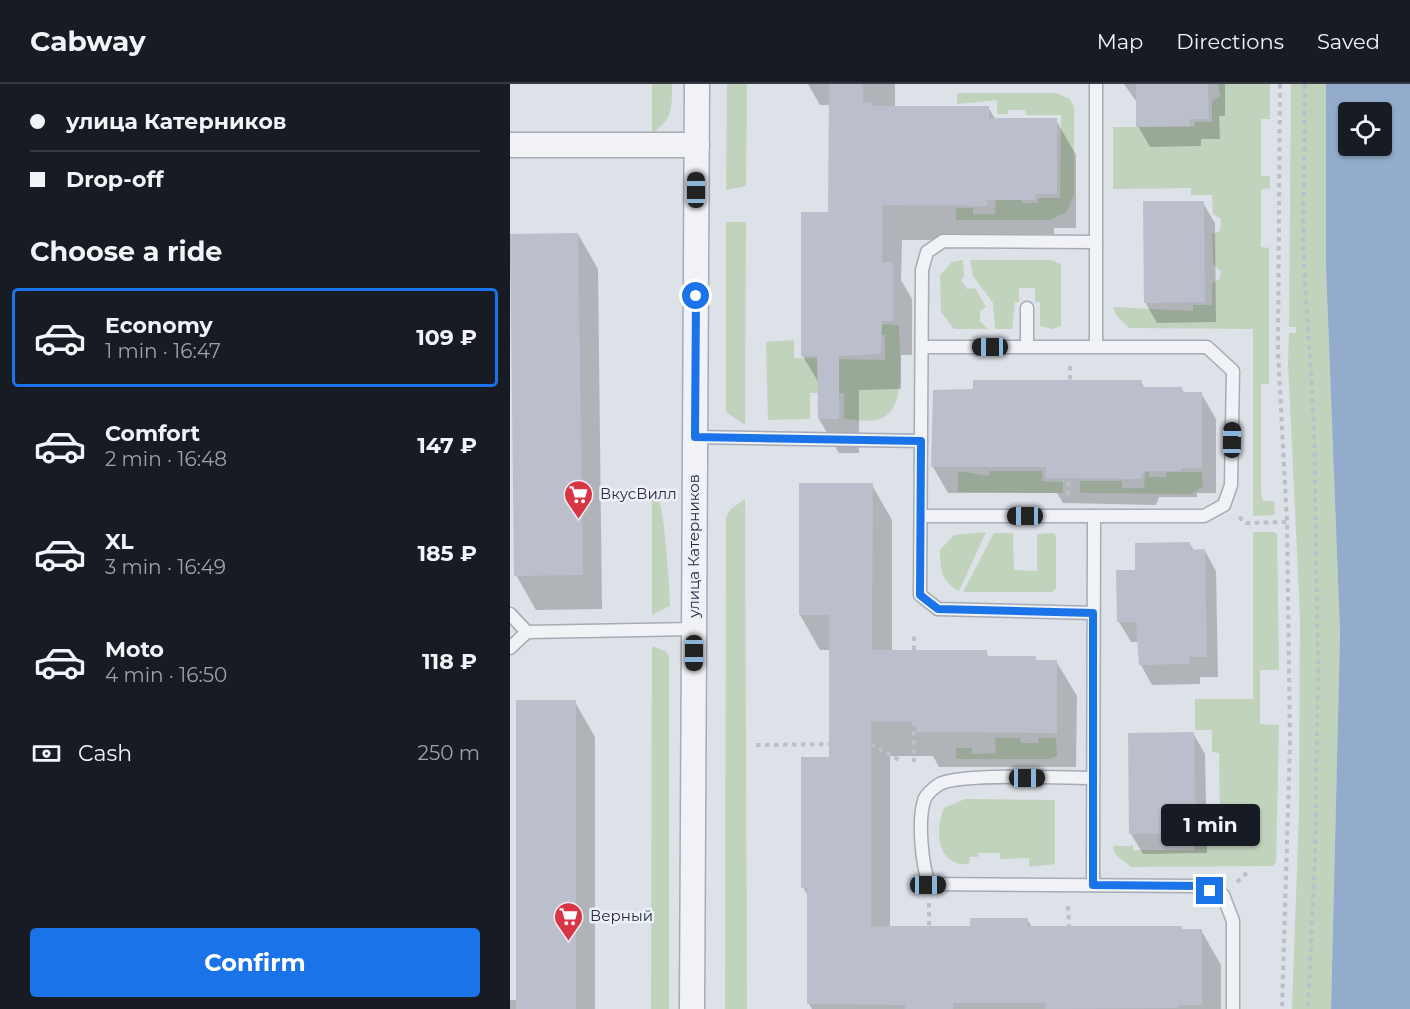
<!DOCTYPE html>
<html lang="en">
<head>
<meta charset="utf-8">
<style>
	:root { --surface:#171b24; --page:#242831; --text:#f1f3f6; --muted:#9ea1a6; --line:#363941; --accent:#1a73e8 }
	body { margin:0; font-family:Montserrat,sans-serif; background:var(--page); color:var(--text); height:100vh; display:flex; flex-direction:column; font-size:22px; white-space:nowrap }
	* { box-sizing:border-box; margin:0 }
	p { font-size:20px; color:var(--muted) }
	.icon { flex:none; width:33px; height:33px; fill:none; stroke:currentColor; stroke-width:2; stroke-linecap:round; stroke-linejoin:round }
	.map { position:relative; flex:1; overflow:hidden }
	.panel { display:flex; flex-direction:column; background:var(--surface); width:510px }
	.panel>* { flex:none }
	.banner { display:grid; align-content:center; height:132px; padding:0 30px; background:var(--surface) }
	.controls { position:absolute; left:828px; top:18px; display:grid; gap:12px }
	.controls a { display:grid; place-items:center; width:54px; height:54px; border-radius:6px; background:var(--surface); box-shadow:0 2px 4px #0004; font-size:30px }
	.end { position:absolute; width:27px; height:27px; margin:-14px; border:8px solid #1a73e8; background:#fff; box-shadow:0 0 0 3px #fff }
	.from { border-radius:50% }
	.bubble { position:absolute; height:42px; border-radius:6px; background:var(--surface); box-shadow:0 2px 4px #0004; font-size:20px; font-weight:700; line-height:42px; text-align:center }
	.car { position:absolute; width:18px; height:36px; margin:-18px -9px; border-radius:8px; box-shadow:0 0 4px 2px #0007; background:linear-gradient(#222 24%,#8ab4d8 0 40%,#222 0 76%,#8ab4d8 0 86%,#222 0) }
	.banner b { display:flex; align-items:center; gap:21px; height:57px; font-size:22px }
	.banner b+b { border-top:2px solid var(--line) }
	.banner i { width:15px; height:15px; background:var(--text) }
	ul { padding:0; list-style:none }
	li { display:flex; align-items:center; gap:18px; height:99px; margin:0 12px 9px; padding:0 18px; border:3px solid transparent; border-radius:6px }
	li div { flex:1 }
	li b { display:block; font-size:22px }
	li em { font-style:normal; font-weight:700 }
	li.current { border-color:var(--accent) }
	li>.icon { width:54px; height:54px; stroke-width:1.5 }
	h2 { padding:0 30px; font-size:27px; line-height:72px }
	.pay { display:flex; align-items:center; gap:15px; height:66px; padding:0 30px; font-size:22px }
	.pay p { margin-inline-start:auto }
	.cta { display:flex; gap:12px; margin-top:auto; padding:12px 30px }
	.cta a { flex:1; height:69px; border-radius:6px; background:var(--accent); color:#fff; font-size:24px; font-weight:700; line-height:69px; text-align:center }
	header { display:flex; align-items:center; gap:36px; box-sizing:border-box; height:84px; padding:0 30px; background:var(--surface); border-bottom:2px solid var(--line) }
	header strong { font-size:28px }
	nav { display:flex; gap:33px; margin-inline-start:auto; font-size:21px }
	main { display:flex; flex:1; min-height:0 }
	.map>svg:first-child { display:block }
	.green { fill:#c1d3bd }
	.water { fill:#94accc; fill-rule:evenodd }
	.shadow { fill:#0003 }
	.building { fill:#babfcb }
	.lines { fill:none; stroke-linecap:round; stroke-linejoin:round }
	.lane-casing { stroke:#a6abb6; stroke-width:15 }
	.street-casing { stroke:#a6abb6; stroke-width:27 }
	.path { stroke:#bbbfc7; stroke-width:4; stroke-dasharray:4.5 4.5; stroke-linecap:butt }
	.lane { stroke:#f0f2f6; stroke-width:12 }
	.street { stroke:#f0f2f6; stroke-width:24 }
	.route { stroke:#1a73e8; stroke-width:8 }
	.labels { text-anchor:middle; stroke-width:5; stroke-linejoin:round; paint-order:stroke }
	.poi-label { font-size:15px; fill:#252d40; stroke:#ecf0f6; text-anchor:start }
	.street-label { font-size:15px; fill:#252d40; stroke:#ecf0f6 }
</style>
</head>
<body>
<header>
<strong>Cabway</strong>
<nav><a>Map</a><a>Directions</a><a>Saved</a></nav>
</header>
<main>
<section class="panel">
<div class="banner">
<b><i class="from"></i>улица Катерников</b>
<b><i></i>Drop-off</b>
</div>
<h2>Choose a ride</h2>
<ul>
<li class="current"><svg class="icon" aria-label="car" viewBox="0 0 24 24"><path d="M5 17H2v-5l4-1 3-4h7l3 4 3 1v5h-3M9 17h6M6 11h13"/><circle cx="7" cy="17" r="2"/><circle cx="17" cy="17" r="2"/></svg><div><b>Economy</b><p>1 min · 16:47</p></div><em>109 ₽</em></li>
<li><svg class="icon" aria-label="car" viewBox="0 0 24 24"><path d="M5 17H2v-5l4-1 3-4h7l3 4 3 1v5h-3M9 17h6M6 11h13"/><circle cx="7" cy="17" r="2"/><circle cx="17" cy="17" r="2"/></svg><div><b>Comfort</b><p>2 min · 16:48</p></div><em>147 ₽</em></li>
<li><svg class="icon" aria-label="car" viewBox="0 0 24 24"><path d="M5 17H2v-5l4-1 3-4h7l3 4 3 1v5h-3M9 17h6M6 11h13"/><circle cx="7" cy="17" r="2"/><circle cx="17" cy="17" r="2"/></svg><div><b>XL</b><p>3 min · 16:49</p></div><em>185 ₽</em></li>
<li><svg class="icon" aria-label="car" viewBox="0 0 24 24"><path d="M5 17H2v-5l4-1 3-4h7l3 4 3 1v5h-3M9 17h6M6 11h13"/><circle cx="7" cy="17" r="2"/><circle cx="17" cy="17" r="2"/></svg><div><b>Moto</b><p>4 min · 16:50</p></div><em>118 ₽</em></li>
</ul>
<div class="pay"><svg class="icon" aria-label="cash" viewBox="0 0 24 24"><path d="M3 7h18v10H3z"/><circle cx="12" cy="12" r="2"/></svg>Cash<p>250 m</p></div>
<div class="cta"><a>Confirm</a></div>
</section>
<div class="map">
<svg width="900" height="925" viewBox="0 0 900 925">
	<rect width="100%" height="100%" fill="#dde1e8"/>
	<g class="green">
		<path d="M 142,0 L 162,0 C 162,23 163,36 142,49 Z"/>
		<polygon points="217,0 237,0 236,102 216,106"/>
		<polygon points="708,0 760,0 760,35 751,35 751,92 760,92 760,104 751,105 751,163 759,164 759,300 751,300 751,409 753,417 764,417 765,431 743,432 743,245 619,244 606,231 603,223 683,227 683,221 702,221 702,199 709,195 711,188 703,180 702,150 710,147 711,135 703,130 702,111 681,111 681,104 603,105 603,43 684,43 685,38 702,38 702,17 710,12"/>
		<polygon points="781,0 816,0 816,183 830,549 821,925 782,925 789,728 790,532 778,279 779,249 786,249 786,243 779,243"/>
		<polygon points="447,9 546,9 560,15 564,23 564,111 557,128 539,136 446,136 446,124 463,124 463,130 485,130 486,114 511,114 512,119 528,119 528,114 550,114 551,31 516,31 515,26 498,26 498,30 487,30 487,16 447,20"/>
		<polygon points="216,138 236,138 235,341 216,328"/>
		<polygon points="453,176 454,193 451,196 457,205 465,204 476,223 470,227 470,237 478,245 444,245 431,228 430,191 442,178"/>
		<polygon points="460,176 541,176 551,180 551,242 542,245 530,242 530,218 525,218 525,204 509,204 509,218 505,218 502,245 485,245 483,219 463,192"/>
		<path d="M 369,240 L 389,241 C 389,266 399,325 370,335 C 358,339 344,335 334,335 L 334,309 L 300,309 L 300,335 L 258,336 L 256,258 L 284,256 L 284,274 L 375,276 L 375,251 L 369,251 Z"/>
		<polygon points="448,387 479,392 480,387 532,387 532,397 553,398 553,409 448,408"/>
		<polygon points="635,388 639,388 639,393 656,393 656,388 692,388 693,403 680,410 570,409 570,397 612,397 612,404 634,404"/>
		<path d="M 142,410 C 144,412 147,414 149,417 C 154,425 160,508 160,522 L 142,531 Z"/>
		<polygon points="235,415 237,925 215,925 216,433 221,425"/>
		<path d="M 476,448 L 449,507 C 431,498 430,484 430,466 L 444,451 Z"/>
		<polygon points="743,448 764,448 767,450 769,586 750,586 750,640 769,641 766,778 763,782 621,783 605,770 603,762 623,762 623,766 684,766 684,761 702,760 702,739 710,738 709,669 702,668 702,646 685,646 685,615 743,615"/>
		<polygon points="484,449 503,449 504,486 527,487 527,450 543,449 546,452 546,505 542,508 453,508"/>
		<polygon points="142,562 155,567 159,572 159,925 141,925"/>
		<polygon points="485,654 510,654 511,659 528,659 528,654 546,654 547,672 539,675 446,675 446,664 462,664 462,670 486,669"/>
		<path d="M 455,715 L 545,716 L 545,780 L 519,783 L 519,774 L 490,775 L 490,769 L 468,769 L 468,773 L 460,773 L 459,780 C 427,783 424,746 434,724 Z"/>
	</g>
	<path class="water" d="M 816,0 L 900,0 L 900,925 L 821,925 L 830,549 L 816,183 ZM 838,28 L 872,28 L 872,62 L 838,62 Z"/>
	<g class="shadow">
		<polygon points="298,0 385,0 385,23 478,23 486,36 546,36 566,71 566,144 544,144 544,150 496,150 496,156 392,156 391,196 402,215 402,271 391,271 391,305 349,306 349,369 329,369 309,335 309,299 292,271 320,130 320,21 310,21"/>
		<polygon points="614,0 715,0 715,32 709,32 710,55 691,55 691,62 640,63 628,42 628,20"/>
		<polygon points="693,119 705,139 706,238 647,239 635,218"/>
		<polygon points="68,150 88,185 92,525 26,526 6,491 0,151"/>
		<polygon points="631,297 635,305 672,305 674,309 691,309 706,335 706,409 687,409 687,413 649,413 646,421 553,419 547,409 438,409 423,383"/>
		<polygon points="362,401 382,436 382,568 476,568 479,573 525,574 527,577 546,577 567,612 566,683 429,683 423,672 380,672 380,843 462,843 517,835 522,843 671,843 673,846 691,846 711,881 711,925 302,925 299,920 299,814 293,803 320,675 320,566 310,566 290,531"/>
		<polygon points="680,460 684,467 695,467 706,487 708,593 690,593 690,600 642,601 631,581 629,558 621,558 609,538 627,487"/>
		<polygon points="65,618 85,653 85,925 0,925 0,916 8,916"/>
		<polygon points="683,649 695,670 697,769 633,770 621,750"/>
	</g>
	<g class="building">
		<polygon points="319,0 353,0 353,18 362,18 362,22 479,22 479,34 547,34 547,110 525,110 525,116 477,116 477,122 373,121 372,178 383,178 383,237 372,237 371,270 329,272 329,335 308,335 307,272 291,272 291,128 318,128"/>
		<polygon points="626,0 698,0 699,35 680,35 680,42 626,43"/>
		<polygon points="633,117 694,117 695,218 634,219"/>
		<polygon points="68,149 73,491 4,492 0,150"/>
		<polygon points="463,296 632,296 632,303 672,303 672,308 692,308 692,384 672,384 672,387 634,387 631,395 536,394 536,383 421,383 423,306 463,305"/>
		<polygon points="289,399 363,399 362,566 477,566 477,572 526,572 526,576 547,576 547,649 407,648 406,638 361,638 361,842 460,842 460,834 518,834 518,842 672,842 672,845 692,845 692,921 669,921 669,924 535,925 535,919 443,919 443,925 395,925 395,921 297,920 297,804 291,804 291,673 319,673 319,531 289,531"/>
		<polygon points="680,458 681,466 695,465 697,573 679,573 680,580 629,581 626,538 607,538 606,486 625,486 625,459"/>
		<rect x="6" y="616" width="60" height="309"/>
		<polygon points="684,648 686,749 619,750 618,649"/>
	</g>
	<g class="lines">
		<defs>
			<g id="lane">
				<polyline points="517,224 517,263"/>
				<polyline points="586,263 586,158"/>
				<polyline points="185,353 411,357"/>
				<polyline points="411,432 694,432 714,421 721,401 723,287 697,263 412,263"/>
				<polyline points="583,529 428,525 410,511 412,186 417,168 433,157 586,158 586,0"/>
				<polyline points="0,530 17,548"/>
				<polyline points="0,564 17,548 184,545"/>
				<path d="M 582,694 C 555,694 446,688 428,701 C 424,704 417,710 415,714 C 407,734 412,781 419,800 L 687,802 L 713,811 L 723,837 L 723,925"/>
				<polyline points="583,801 584,432"/>
			</g>
			<g id="street">
				<polyline points="0,61 187,61"/>
				<polyline points="182,925 187,0"/>
			</g>
		</defs>
		<use href="#lane" class="lane-casing"/>
		<use href="#street" class="street-casing"/>
		<g class="path">
			<polyline points="770,0 768,268 777,438 780,659 772,925"/>
			<polyline points="795,0 793,165 804,340 808,586 805,774 798,925"/>
			<polyline points="560,282 560,296"/>
			<polyline points="558,411 559,394"/>
			<polyline points="729,433 736,439 777,438"/>
			<polyline points="404,566 404,548"/>
			<polyline points="404,638 404,678"/>
			<polyline points="361,660 391,677"/>
			<polyline points="246,661 319,660"/>
			<polyline points="727,798 738,788"/>
			<polyline points="419,819 419,842"/>
			<polyline points="558,822 559,842"/>
		</g>
		<use href="#lane" class="lane"/>
		<use href="#street" class="street"/>
	</g>
	<g class="lines">
		<polyline class="route" points="186,212 185,353 411,357 410,511 428,525 583,529 583,801 687,802 700,807"/>
	</g>
	<defs>
		<symbol id="supermarket-pin" viewBox="-11 -11 22 30"><path d="M0 17L-7.5 6A9.5 9.5 0 1 1 7.5 6Z" fill="#d93645" stroke="#ecf0f6"/><path d="M-6-5.5h2.5l.6 2H6L4.5 2H-2.5L-4.4-4H-6ZM-1.5 3.2a1.3 1.3 0 1 0 .1 0ZM3 3.2a1.3 1.3 0 1 0 .1 0Z" fill="#fff"/></symbol>
	</defs>
	<g fill-rule="evenodd">
		<use href="#supermarket-pin" x="52" y="394" width="33" height="45"/>
		<use href="#supermarket-pin" x="42" y="816" width="33" height="45"/>
	</g>
	<g class="labels">
		<g class="poi-label">
			<text x="90" y="415">ВкусВилл</text>
			<text x="80" y="837">Верный</text>
		</g>
		<g class="street-label">
			<text transform="translate(184 462) rotate(-90)" y="5">улица Катерников</text>
		</g>
	</g>
</svg>
<div class="controls">
<a><svg class="icon" aria-label="locate" viewBox="0 0 24 24"><circle cx="12" cy="12" r="6"/><path d="M12 2v4M12 18v4M2 12h4M18 12h4"/></svg></a>
</div>
<i class="end from" style="left:186px;top:212px"></i>
<i class="end" style="left:700px;top:807px"></i>
<div class="bubble" style="left:651px;top:720px;width:99px">1 min</div>
<i class="car" style="left:186px;top:106px;rotate:0deg"></i>
<i class="car" style="left:480px;top:263px;rotate:270deg"></i>
<i class="car" style="left:722px;top:356px;rotate:1deg"></i>
<i class="car" style="left:515px;top:432px;rotate:270deg"></i>
<i class="car" style="left:184px;top:569px;rotate:180deg"></i>
<i class="car" style="left:517px;top:694px;rotate:90deg"></i>
<i class="car" style="left:418px;top:801px;rotate:90deg"></i>
</div>
</main>
</body>
</html>
